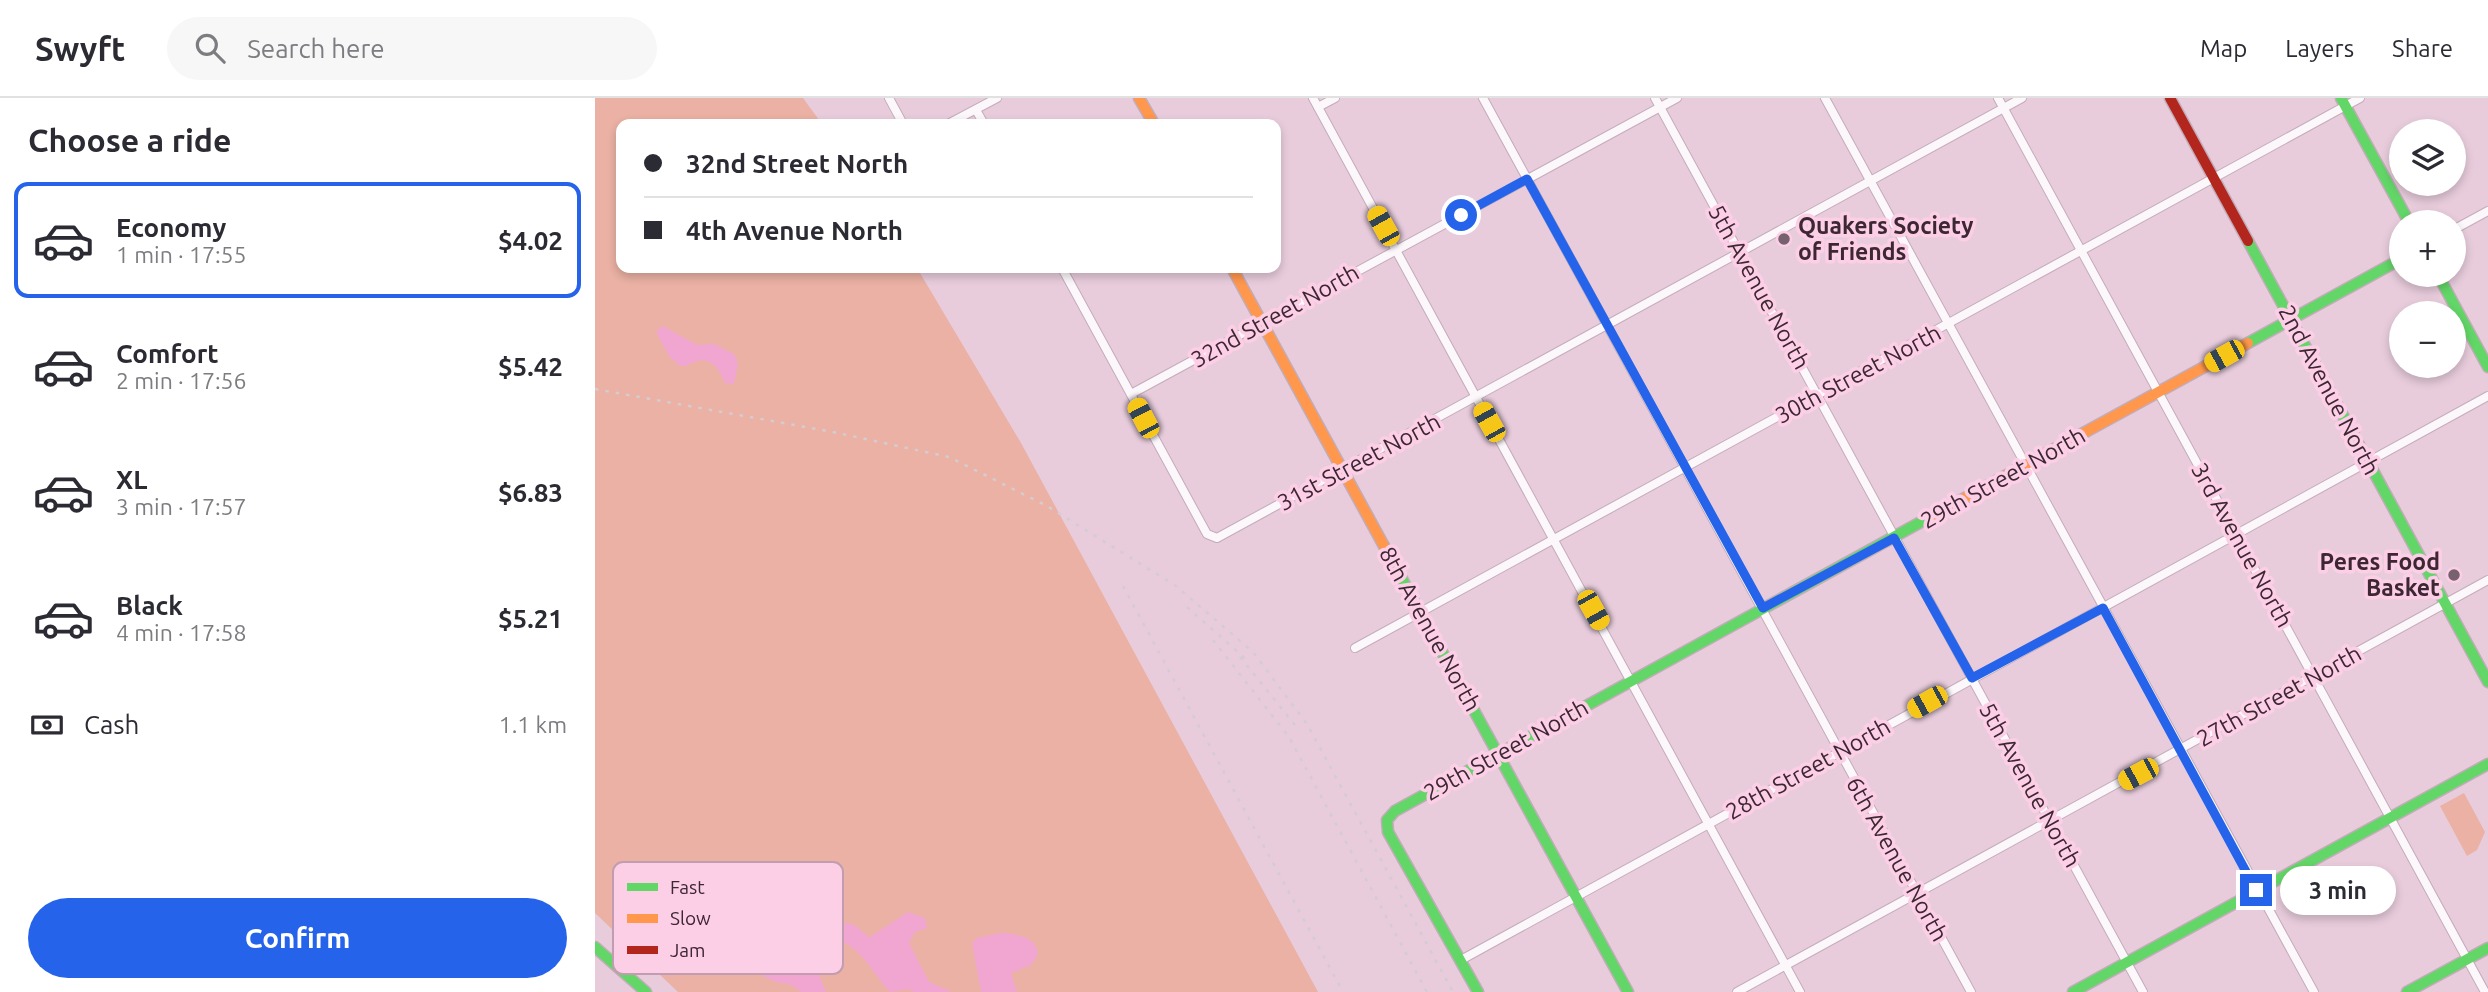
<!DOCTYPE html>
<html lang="en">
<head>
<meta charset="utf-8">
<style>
	:root { --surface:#fff; --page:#f7f7f7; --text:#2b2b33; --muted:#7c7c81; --line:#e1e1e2; --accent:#2563eb }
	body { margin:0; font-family:Ubuntu,sans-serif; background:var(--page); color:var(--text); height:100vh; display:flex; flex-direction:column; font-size:26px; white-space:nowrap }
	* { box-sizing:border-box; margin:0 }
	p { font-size:23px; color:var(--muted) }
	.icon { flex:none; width:38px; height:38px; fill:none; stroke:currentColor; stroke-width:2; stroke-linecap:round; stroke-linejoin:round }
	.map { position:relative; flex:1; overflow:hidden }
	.panel { display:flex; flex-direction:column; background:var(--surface); width:595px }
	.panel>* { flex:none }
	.top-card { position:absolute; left:21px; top:21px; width:665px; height:154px; border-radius:14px; box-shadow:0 4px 10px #0003; display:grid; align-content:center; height:154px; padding:0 28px; background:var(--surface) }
	.tools { position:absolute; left:1794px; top:21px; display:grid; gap:14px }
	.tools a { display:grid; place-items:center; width:77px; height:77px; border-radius:50%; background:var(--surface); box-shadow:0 4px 10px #0003; font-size:35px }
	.end { position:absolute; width:32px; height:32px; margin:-16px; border:9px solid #2563eb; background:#fff; box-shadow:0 0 0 4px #fff }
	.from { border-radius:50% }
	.bubble { position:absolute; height:49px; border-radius:24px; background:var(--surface); box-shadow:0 4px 10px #0003; font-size:23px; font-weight:700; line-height:49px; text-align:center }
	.car { position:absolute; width:21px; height:42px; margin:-21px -10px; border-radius:9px; box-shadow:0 0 5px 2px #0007; background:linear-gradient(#f5c518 24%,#345 0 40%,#f5c518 0 76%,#345 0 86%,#f5c518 0) }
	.top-card b { display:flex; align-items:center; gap:24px; height:66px; font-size:26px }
	.top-card b+b { border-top:2px solid var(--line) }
	.top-card i { width:18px; height:18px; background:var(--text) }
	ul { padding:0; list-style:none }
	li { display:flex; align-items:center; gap:21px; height:116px; margin:0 14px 10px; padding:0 14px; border:4px solid transparent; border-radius:14px }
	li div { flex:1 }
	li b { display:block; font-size:26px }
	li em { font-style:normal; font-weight:700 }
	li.selected { border-color:var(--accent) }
	li>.icon { width:63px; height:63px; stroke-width:1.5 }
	h2 { padding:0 28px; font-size:32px; line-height:84px }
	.pay { display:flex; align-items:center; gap:18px; height:77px; padding:0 28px; font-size:26px }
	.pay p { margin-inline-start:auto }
	.primary-button { display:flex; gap:14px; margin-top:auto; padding:14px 28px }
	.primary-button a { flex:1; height:80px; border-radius:42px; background:var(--accent); color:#fff; font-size:28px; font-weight:700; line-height:80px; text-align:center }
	header { display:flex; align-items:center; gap:42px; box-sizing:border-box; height:98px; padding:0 35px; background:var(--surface); border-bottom:2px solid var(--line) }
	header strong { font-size:33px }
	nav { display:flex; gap:38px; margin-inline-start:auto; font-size:24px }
	.search { width:490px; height:63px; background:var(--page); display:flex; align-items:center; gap:18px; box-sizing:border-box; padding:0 24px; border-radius:38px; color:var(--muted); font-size:26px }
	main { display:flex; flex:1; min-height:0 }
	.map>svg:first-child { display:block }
	.green { fill:#eab1a4 }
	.water { fill:#f1a6d2 }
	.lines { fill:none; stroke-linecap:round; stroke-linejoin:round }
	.street-casing { stroke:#c3acb9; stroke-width:10 }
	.fast-casing { stroke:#c3acb9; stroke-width:13 }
	.slow-casing { stroke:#c3acb9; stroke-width:13 }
	.jam-casing { stroke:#c3acb9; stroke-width:13 }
	.street { stroke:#fcf7fa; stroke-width:8 }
	.fast { stroke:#63d668; stroke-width:10 }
	.slow { stroke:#ff974d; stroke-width:10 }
	.jam { stroke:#b3261e; stroke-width:10 }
	.rail { stroke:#d5ccd1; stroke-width:2.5; stroke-dasharray:3.5 7; stroke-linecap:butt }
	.route { stroke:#2563eb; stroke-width:9 }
	.poi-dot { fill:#78616e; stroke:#fccfe7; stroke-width:2.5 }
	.labels { text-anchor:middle; stroke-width:7; stroke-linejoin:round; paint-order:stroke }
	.poi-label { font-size:23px; font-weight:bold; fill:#3c2733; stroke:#fccfe7; text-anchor:start }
	.street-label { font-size:23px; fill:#3c2733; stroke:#fccfe7 }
	.key { fill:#fccfe7; stroke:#c29db1; stroke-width:2 }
	.key-label { font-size:19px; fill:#3c2733 }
</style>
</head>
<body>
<header>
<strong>Swyft</strong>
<div class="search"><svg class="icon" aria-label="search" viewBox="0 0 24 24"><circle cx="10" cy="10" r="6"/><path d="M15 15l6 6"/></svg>Search here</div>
<nav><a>Map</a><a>Layers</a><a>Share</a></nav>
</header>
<main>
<section class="panel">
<h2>Choose a ride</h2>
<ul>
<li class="selected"><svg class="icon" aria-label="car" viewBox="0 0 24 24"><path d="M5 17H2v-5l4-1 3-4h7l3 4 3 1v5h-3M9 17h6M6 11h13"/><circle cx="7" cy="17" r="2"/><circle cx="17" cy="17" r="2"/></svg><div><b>Economy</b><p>1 min · 17:55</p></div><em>$4.02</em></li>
<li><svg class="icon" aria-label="car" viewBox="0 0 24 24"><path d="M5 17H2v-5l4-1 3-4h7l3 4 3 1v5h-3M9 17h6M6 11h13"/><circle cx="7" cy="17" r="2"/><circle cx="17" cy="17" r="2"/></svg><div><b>Comfort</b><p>2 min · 17:56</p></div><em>$5.42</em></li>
<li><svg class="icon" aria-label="car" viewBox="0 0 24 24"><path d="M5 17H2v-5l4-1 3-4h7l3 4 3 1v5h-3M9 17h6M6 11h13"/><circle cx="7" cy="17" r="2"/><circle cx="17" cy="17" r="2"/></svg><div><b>XL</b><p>3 min · 17:57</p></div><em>$6.83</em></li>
<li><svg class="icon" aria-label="car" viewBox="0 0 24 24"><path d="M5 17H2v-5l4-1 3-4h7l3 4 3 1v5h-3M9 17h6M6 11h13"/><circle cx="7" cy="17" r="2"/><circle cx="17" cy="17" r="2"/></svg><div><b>Black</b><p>4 min · 17:58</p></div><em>$5.21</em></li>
</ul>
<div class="pay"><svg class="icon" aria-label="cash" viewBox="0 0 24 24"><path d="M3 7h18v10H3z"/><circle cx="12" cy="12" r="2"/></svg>Cash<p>1.1 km</p></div>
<div class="primary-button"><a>Confirm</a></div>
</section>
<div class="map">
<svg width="1893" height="894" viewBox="0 0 1893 894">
	<rect width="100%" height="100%" fill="#e8ccdc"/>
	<g class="green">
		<polygon points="0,0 208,0 227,26 26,26 26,170 322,170 426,345 723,894 83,894 0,815"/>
		<polygon points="1869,695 1890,734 1882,752 1872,758 1845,708"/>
	</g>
	<g class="water">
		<path d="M 68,228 L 102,247 L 119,246 L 139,256 L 143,265 L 139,286 L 130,285 C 122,265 111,255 91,268 L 85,268 L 74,258 L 62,236 L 62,232 Z"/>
		<path d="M 313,814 L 330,820 L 332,830 L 320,834 L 314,845 L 334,884 L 357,894 L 318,894 L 314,891 L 295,894 C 275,874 250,815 216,858 L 231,894 L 206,894 C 193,882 190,888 176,882 C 160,875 141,859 144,840 L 157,832 L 210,844 C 225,842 243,821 257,826 C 263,828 268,836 275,839 Z"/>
		<path d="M 406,835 C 422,836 442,838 443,857 L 436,867 L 416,875 L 422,894 L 386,894 L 377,845 L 382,840 Z"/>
	</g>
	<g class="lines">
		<defs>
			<g id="street">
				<polyline points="294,0 308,26"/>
				<polyline points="718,0 1205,894"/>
				<polyline points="888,0 1376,894"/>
				<polyline points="1060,0 1548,894"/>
				<polyline points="1230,0 1719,894"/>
				<polyline points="1403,0 1890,894"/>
				<polyline points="723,9 740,0"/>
				<polyline points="381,12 389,26"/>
				<polyline points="353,26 402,0"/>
				<polyline points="1858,132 1893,113"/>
				<polyline points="467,170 612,436 622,440 1427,0"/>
				<polyline points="536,296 1082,0"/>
				<polyline points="760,550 1765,0"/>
				<polyline points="866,862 1893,298"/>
				<polyline points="1142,894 1893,482"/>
			</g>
			<g id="fast">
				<polyline points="1746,0 1814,124"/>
				<polyline points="1653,143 1893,584"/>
				<polyline points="1843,177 1893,269"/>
				<polyline points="1653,245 1806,161"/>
				<polyline points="789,448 1033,894"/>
				<polyline points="0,849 51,894"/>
				<polyline points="883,894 793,734 792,722 800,713 1335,419"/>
				<polyline points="1478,894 1893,666"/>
				<polyline points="1812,894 1893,850"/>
			</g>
			<g id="slow">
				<polyline points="544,0 559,26"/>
				<polyline points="637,170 789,448"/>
				<polyline points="1335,419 1653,245"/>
			</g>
			<polyline id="jam" points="1575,0 1653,143"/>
		</defs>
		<use href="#street" class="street-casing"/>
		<use href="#fast" class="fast-casing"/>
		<use href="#slow" class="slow-casing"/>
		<use href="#jam" class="jam-casing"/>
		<use href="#street" class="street"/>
		<use href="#fast" class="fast"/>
		<use href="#slow" class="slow"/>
		<use href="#jam" class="jam"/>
		<g class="rail">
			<polyline points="0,291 238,334 354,359 452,408 581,488 658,554 712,626 858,894"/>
			<polyline points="528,488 748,894"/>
			<polyline points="592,509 653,563"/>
			<polyline points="618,542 694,639 832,894"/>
			<polyline points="645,559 700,627"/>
		</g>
	</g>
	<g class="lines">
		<polyline class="route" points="866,117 932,81 1168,510 1299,440 1377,580 1508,510 1661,792"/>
	</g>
	<g class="poi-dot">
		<circle cx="1189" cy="141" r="7"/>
		<circle cx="1859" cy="477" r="7"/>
	</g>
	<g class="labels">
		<g class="poi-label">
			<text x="1203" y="136">Quakers Society<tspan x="1203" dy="26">of Friends</tspan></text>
			<text x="1845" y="472" text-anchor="end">Peres Food<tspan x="1845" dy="26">Basket</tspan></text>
		</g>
		<g class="street-label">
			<text transform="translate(1164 189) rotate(61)" y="8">5th Avenue North</text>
			<text transform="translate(680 218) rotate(-29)" y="8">32nd Street North</text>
			<text transform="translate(1263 276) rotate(-28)" y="8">30th Street North</text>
			<text transform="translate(1734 292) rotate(62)" y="8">2nd Avenue North</text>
			<text transform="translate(764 364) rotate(-28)" y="8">31st Street North</text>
			<text transform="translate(1408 380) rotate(-29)" y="8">29th Street North</text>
			<text transform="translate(1647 447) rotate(61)" y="8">3rd Avenue North</text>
			<text transform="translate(835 531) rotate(61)" y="8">8th Avenue North</text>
			<text transform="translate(1684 598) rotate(-29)" y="8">27th Street North</text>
			<text transform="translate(911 652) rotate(-29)" y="8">29th Street North</text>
			<text transform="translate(1213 671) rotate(-29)" y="8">28th Street North</text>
			<text transform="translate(1435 687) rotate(61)" y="8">5th Avenue North</text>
			<text transform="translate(1302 761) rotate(61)" y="8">6th Avenue North</text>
		</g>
	</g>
	<rect x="18" y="764" width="230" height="112" rx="10" class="key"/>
	<rect x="32" y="785" width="31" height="8" fill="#63d668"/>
	<rect x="32" y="816" width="31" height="9" fill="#ff974d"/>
	<rect x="32" y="848" width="31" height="8" fill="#b3261e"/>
	<g class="key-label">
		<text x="75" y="796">Fast</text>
		<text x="75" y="827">Slow</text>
		<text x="75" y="859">Jam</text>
	</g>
</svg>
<div class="tools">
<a><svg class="icon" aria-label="layers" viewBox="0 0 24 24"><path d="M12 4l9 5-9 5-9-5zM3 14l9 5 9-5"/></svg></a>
<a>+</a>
<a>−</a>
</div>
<i class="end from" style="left:866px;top:117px"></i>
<i class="end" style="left:1661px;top:792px"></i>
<div class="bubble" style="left:1685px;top:768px;width:116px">3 min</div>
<i class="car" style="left:788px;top:128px;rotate:331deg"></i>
<i class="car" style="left:1629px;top:258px;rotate:241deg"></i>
<i class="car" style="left:548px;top:320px;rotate:332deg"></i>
<i class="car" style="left:894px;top:324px;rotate:331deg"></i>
<i class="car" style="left:998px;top:512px;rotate:151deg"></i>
<i class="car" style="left:1332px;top:604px;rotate:241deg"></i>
<i class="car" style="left:1543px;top:676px;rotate:242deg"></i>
<div class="top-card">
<b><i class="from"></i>32nd Street North</b>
<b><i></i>4th Avenue North</b>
</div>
</div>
</main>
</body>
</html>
